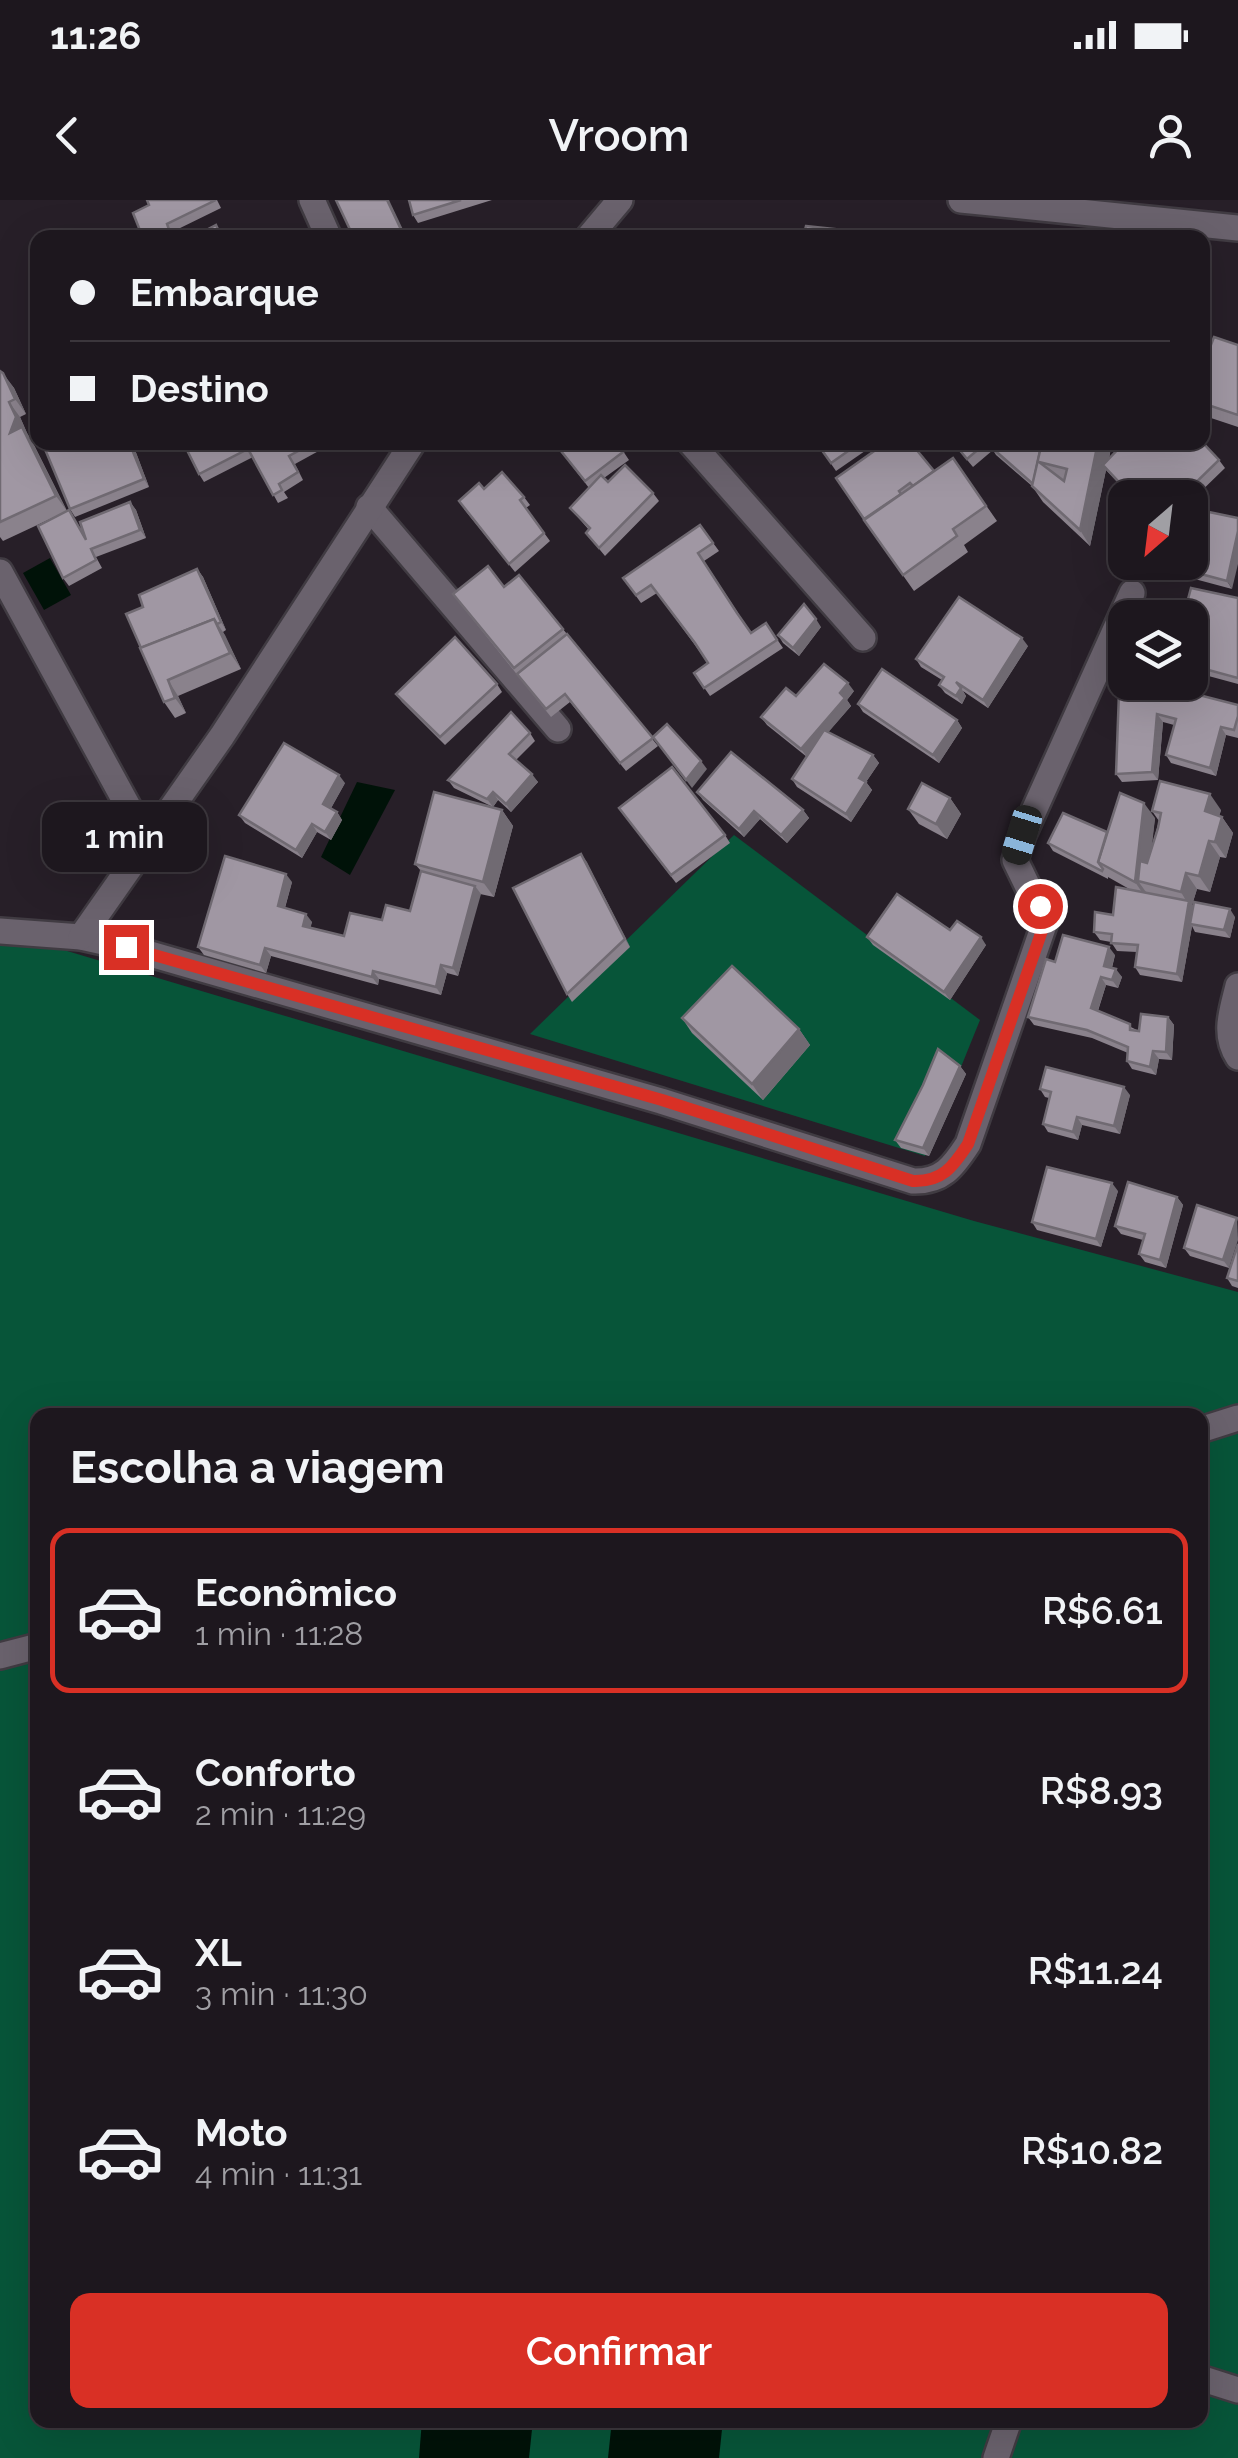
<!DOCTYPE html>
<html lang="pt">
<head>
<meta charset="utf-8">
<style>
	:root { --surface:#1d171e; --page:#2a242b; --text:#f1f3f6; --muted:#a09fa4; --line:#3b363c; --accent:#d93025 }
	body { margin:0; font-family:Raleway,sans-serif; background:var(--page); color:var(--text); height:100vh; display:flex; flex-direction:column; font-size:38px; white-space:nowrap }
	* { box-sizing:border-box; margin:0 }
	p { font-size:32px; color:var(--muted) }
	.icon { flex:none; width:55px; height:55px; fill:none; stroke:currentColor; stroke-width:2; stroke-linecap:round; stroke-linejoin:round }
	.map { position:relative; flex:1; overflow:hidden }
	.side { position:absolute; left:30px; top:1208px; width:1178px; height:1020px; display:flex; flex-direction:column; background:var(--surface); border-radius:20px; box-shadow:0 10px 40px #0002,0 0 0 2px var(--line) }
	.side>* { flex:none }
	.banner { position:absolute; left:30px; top:30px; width:1180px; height:220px; border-radius:20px; box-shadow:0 10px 40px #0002,0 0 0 2px var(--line); display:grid; align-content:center; height:220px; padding:0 40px; background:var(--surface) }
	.needle { width:65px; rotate:208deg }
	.buttons { position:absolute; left:1108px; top:280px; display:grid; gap:20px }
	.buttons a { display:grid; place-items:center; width:100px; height:100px; border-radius:20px; background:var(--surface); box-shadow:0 10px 40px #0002,0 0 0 2px var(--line); font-size:50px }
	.end { position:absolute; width:45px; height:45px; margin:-22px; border:12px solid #d93025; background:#fff; box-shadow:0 0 0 5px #fff }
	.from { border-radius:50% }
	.bubble { position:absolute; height:70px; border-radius:20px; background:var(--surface); box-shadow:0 10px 40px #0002,0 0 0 2px var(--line); font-size:32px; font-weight:600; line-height:70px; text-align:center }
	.car { position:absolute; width:30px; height:60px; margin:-30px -15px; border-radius:12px; box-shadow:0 0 8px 2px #0007; background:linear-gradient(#222 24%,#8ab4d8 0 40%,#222 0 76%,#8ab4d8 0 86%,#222 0) }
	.banner b { display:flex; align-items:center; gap:35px; height:95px; font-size:38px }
	.banner b+b { border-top:2px solid var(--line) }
	.banner i { width:25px; height:25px; background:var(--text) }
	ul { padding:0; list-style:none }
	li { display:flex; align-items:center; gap:30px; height:165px; margin:0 20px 15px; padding:0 20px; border:5px solid transparent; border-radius:20px }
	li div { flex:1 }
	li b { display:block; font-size:38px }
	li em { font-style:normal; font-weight:600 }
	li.on { border-color:var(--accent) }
	li>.icon { width:90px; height:90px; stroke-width:1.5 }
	h2 { padding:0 40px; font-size:45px; line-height:120px }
	.action { display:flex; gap:20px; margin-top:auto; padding:20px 40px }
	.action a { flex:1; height:115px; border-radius:20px; background:var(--accent); color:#fff; font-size:40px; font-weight:600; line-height:115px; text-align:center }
	.status { display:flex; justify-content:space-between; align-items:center; height:70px; padding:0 50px; background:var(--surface); direction:ltr }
	.status svg { height:28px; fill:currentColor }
	header { display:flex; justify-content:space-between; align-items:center; height:130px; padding:0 40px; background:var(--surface); font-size:45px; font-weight:600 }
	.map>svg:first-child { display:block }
	.green { fill:#075539; fill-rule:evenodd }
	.water { fill:#001208 }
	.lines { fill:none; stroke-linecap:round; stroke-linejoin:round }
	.minor-casing { stroke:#403b42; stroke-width:30 }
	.minor { stroke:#6a626d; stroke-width:25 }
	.wall { fill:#8a828c }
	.shaded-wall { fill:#706a72 }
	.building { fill:#a097a3; stroke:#706a72; stroke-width:2.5; fill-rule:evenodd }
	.route { stroke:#d93025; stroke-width:12 }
</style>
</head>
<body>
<div class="status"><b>11:26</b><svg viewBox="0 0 49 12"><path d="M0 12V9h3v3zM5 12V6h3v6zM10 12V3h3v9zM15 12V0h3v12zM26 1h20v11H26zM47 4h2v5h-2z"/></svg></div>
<header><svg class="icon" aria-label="back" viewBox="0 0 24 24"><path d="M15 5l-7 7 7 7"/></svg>Vroom<svg class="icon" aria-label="person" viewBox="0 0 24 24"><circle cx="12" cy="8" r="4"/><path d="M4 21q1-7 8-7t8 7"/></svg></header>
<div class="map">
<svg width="1238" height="2258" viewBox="0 0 1238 2258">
	<rect width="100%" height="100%" fill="#271f28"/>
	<g class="green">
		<polygon points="734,635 980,820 925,956 530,834"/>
		<path d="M 0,731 L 974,1021 L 1238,1092 L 1238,2258 L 0,2258 ZM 38,1215 L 1200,1215 L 1200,2220 L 38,2220 Z"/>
	</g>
	<g class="water">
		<polygon points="50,358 71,395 44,410 23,373"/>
		<polygon points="357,582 395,590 350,675 321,657"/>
		<polygon points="422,2220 533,2220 529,2258 419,2258"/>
		<polygon points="612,2220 723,2220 719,2258 608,2258"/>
	</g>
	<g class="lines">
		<defs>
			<g id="minor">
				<polyline points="312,0 329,38"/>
				<polyline points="961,0 1238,28"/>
				<polyline points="588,38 620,0"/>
				<polyline points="690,242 863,438"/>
				<polyline points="369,307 558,529"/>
				<polyline points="0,372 130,610 153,635"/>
				<path d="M 0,731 L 81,737 L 126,747 L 661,901 L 913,981 C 942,982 953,967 968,944 L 1045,722 L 1015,660 L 1023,635 L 1132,393"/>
				<polyline points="81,737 222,536 413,242"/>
				<path d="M 1238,786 C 1232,811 1223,834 1238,857"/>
				<polyline points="1200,1230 1238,1218"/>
				<polyline points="0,1456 38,1446"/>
				<polyline points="1200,2178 1238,2190"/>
				<polyline points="996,2258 1009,2220"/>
			</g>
		</defs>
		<use href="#minor" class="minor-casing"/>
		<use href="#minor" class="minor"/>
	</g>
	<g class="wall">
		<polygon points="217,0 221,8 172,32 175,38 143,38 133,13"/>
		<polygon points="409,0 492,0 418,23 413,15"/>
		<polygon points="1238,145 1238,227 1202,215 1202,168"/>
		<polygon points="0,171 14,188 26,214 20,217 27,233 33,243 67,311 69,310 84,334 130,302 136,310 146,338 96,357 102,368 69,386 63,378 63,313 3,341 0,337"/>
		<polygon points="42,242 132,242 149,287 75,317 70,309"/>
		<polygon points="203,242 335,242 295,264 303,280 284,292 288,298 278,303 253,257 204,282 199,274"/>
		<polygon points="617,242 629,260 604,278 608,282 653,293 659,301 605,356 586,333 589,330 570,308 589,288 557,246"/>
		<polygon points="816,242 878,242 836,271"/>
		<polygon points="887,242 934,271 953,258 997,321 964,345 968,352 914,391 864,320"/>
		<polygon points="952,242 987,242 993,250 973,267"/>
		<polygon points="992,242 1112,242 1109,259 1219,260 1225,268 1190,302 1190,298 1132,298 1106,270 1090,346 1043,302 1032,286 996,255 991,247"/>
		<polygon points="484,289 524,297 530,305 526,308 550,341 515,372 464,309"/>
		<polygon points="700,325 719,351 704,361 751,433 766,423 783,448 710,496 694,473 708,463 657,393 641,403 623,378"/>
		<polygon points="1197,332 1232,389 1176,374 1171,366"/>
		<polygon points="197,369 203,377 226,430 223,432 241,469 178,496 186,513 175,518 164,502 143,407"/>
		<polygon points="519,375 658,546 626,571 570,502 551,517 459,402 504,387"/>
		<polygon points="1238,398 1238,484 1190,471 1190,418"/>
		<polygon points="821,427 799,456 783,443 778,435"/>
		<polygon points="1028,446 988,508 963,491 966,496 962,504 945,493 939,485 942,480 921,467 916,459"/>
		<polygon points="497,484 502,492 445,545 402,502 396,494"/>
		<polygon points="854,491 847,500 851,506 828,532 873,555 879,563 866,582 872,590 851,622 797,587 792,579 807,557 767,525 761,517 796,496"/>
		<polygon points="1119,492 1238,505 1238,538 1226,535 1216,576 1171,563 1166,555 1174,525 1163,522 1158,580 1122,582 1116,574"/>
		<polygon points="858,504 957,520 962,528 939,563 863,512"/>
		<polygon points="530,533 535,541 516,560 538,582 511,612 498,600 493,607 454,588 448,580"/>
		<polygon points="345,583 331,608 337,612 342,620 331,640 317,632 302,658 245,623 239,615"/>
		<polygon points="697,592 803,610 809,618 787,643 760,619 744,637 703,600"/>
		<polygon points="950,598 961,614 947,639 919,624 908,609"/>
		<polygon points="619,608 725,635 730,643 676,683"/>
		<polygon points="502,610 513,626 494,697 480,694 458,776 447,773 441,795 379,779 378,785 271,756 266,773 204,755 198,747 292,682 285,708 312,722 310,727 344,736 410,711 421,671 415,664"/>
		<polygon points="1221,610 1219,616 1222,617 1233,633 1226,658 1220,657 1210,692 1197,689 1192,705 1235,717 1230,738 1195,732 1192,726 1182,782 1140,775 1135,767 1137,752 1117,751 1111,742 1100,740 1094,732 1113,715 1131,690 1108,677 1108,679 1053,651 1048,643 1107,632 1155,618 1151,649 1159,621 1152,611"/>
		<polygon points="581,654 630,747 572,802 567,794"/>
		<polygon points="950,730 986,745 950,800 873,745 867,737"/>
		<polygon points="1115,755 1112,768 1122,777 1118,788 1106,785 1098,811 1139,831 1168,817 1174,825 1172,860 1159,859 1156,875 1132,869 1127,861 1128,853 1092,838 1034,825 1028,817 1055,762"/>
		<polygon points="682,818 799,829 810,845 763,900 692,833"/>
		<polygon points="960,866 966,874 929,956 901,948 895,940"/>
		<polygon points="1040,889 1130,895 1120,934 1082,925 1078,940 1048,932 1043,924 1049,898 1045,897"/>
		<polygon points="1118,991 1101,1047 1037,1030 1032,1022"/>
		<polygon points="1177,997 1183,1005 1166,1068 1145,1062 1139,1054 1143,1040 1121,1034 1115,1026"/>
		<polygon points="1237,1018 1229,1068 1190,1056 1184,1048"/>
		<polygon points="1238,1044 1238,1088 1232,1086 1227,1078"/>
	</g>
	<g class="shaded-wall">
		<polygon points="387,0 389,0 407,38 405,38"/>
		<polygon points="3,173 14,188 26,214 15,199"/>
		<polygon points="9,202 20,217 27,233 33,243 67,311 10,233"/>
		<polygon points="129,242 132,242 149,287 144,279"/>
		<polygon points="1098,242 1112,242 1107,269 1103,265 1106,270 1090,346 1080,330"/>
		<polygon points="130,302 136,310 146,338 140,330"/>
		<polygon points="1238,331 1238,364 1232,389 1227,381"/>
		<polygon points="197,369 203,377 226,430 221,422"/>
		<polygon points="214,419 225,435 241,469 230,453"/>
		<polygon points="816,419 821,427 799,456 793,448"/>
		<polygon points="1022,438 1028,446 988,508 983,500"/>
		<polygon points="168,480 178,496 186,513 175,498"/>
		<polygon points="848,483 854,491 847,500 851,506 807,557 801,549"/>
		<polygon points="961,488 966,496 962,504 956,496"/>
		<polygon points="1157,514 1163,522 1158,580 1152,572"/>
		<polygon points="957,520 962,528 939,563 933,555"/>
		<polygon points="1221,527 1226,535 1216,576 1210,568"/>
		<polygon points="873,555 879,563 866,582 872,590 851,622 846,614 859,578"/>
		<polygon points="701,561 707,569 692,588 686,580"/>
		<polygon points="532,574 538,582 511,612 506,604"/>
		<polygon points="339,575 345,583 329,612 323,604"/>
		<polygon points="493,592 498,600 493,607 487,599"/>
		<polygon points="1210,594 1221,610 1216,627 1205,611"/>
		<polygon points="950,598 961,614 947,639 936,624"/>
		<polygon points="1144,603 1155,618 1148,683 1138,681 1146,692 1146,698 1135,682"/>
		<polygon points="502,610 513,626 494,697 483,682"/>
		<polygon points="803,610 809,618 787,643 781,635"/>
		<polygon points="754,611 760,619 744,637 739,629"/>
		<polygon points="337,612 342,620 331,640 325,632"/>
		<polygon points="1222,617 1233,633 1226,658 1215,642"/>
		<polygon points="312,624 317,632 302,658 296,650"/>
		<polygon points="1209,641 1220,657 1210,692 1199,676"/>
		<polygon points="581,654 587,662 630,747 625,739"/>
		<polygon points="1186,673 1197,689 1192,705 1195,709 1190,724 1192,726 1182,782 1177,774 1188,704 1181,692"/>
		<polygon points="286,674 292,682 283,714 278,706"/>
		<polygon points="475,686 481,694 458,776 453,768"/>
		<polygon points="1230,709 1235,717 1230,738 1224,730"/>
		<polygon points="306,714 312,722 309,734 303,726"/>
		<polygon points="981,737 986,745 950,800 944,792"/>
		<polygon points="1109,747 1115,755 1110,774 1104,766"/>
		<polygon points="265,748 271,756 266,773 260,765"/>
		<polygon points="441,765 447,773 441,795 436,787"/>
		<polygon points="1116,769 1122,777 1118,788 1112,780"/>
		<polygon points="373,771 379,779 378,785 372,777"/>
		<polygon points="1101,777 1106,785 1096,816 1091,808"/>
		<polygon points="1168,817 1174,825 1172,860 1166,852"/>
		<polygon points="799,829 810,845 763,900 752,884"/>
		<polygon points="1153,851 1159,859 1156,875 1150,867"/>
		<polygon points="960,866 966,874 929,956 923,948"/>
		<polygon points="1124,887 1130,895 1120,934 1114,926"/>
		<polygon points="1077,917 1082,925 1078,940 1073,932"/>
		<polygon points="1112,983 1118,991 1101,1047 1096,1039"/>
		<polygon points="1177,997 1183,1005 1166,1068 1160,1060"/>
		<polygon points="1237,1018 1238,1040 1229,1068 1223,1060"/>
	</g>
	<g class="building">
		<polygon points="147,0 216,0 167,24 172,38 143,38 133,13 149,5"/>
		<polygon points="336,0 387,0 405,38 354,38"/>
		<polygon points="409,0 461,0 413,15"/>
		<polygon points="216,25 222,38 191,38"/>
		<polygon points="806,26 882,34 881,38 803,38"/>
		<polygon points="1214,137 1238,145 1238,215 1202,203 1202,168"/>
		<polygon points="0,171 3,173 15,199 9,202 16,217 10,233 22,227 56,296 0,322"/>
		<polygon points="38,211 38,231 31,214"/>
		<polygon points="42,242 129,242 144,279 70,309"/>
		<polygon points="203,242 315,242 289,256 298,272 279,284 282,290 273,295 248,249 199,274 187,250"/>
		<polygon points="563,242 617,242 623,252 585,281 557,246"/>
		<polygon points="816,242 861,242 831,263"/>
		<polygon points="887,242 910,242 934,271 913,286 910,283 899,291 901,294 864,319 836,278"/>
		<polygon points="953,242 987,242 967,259"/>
		<polygon points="992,242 1042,242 1033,284 991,247"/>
		<path d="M 1042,242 L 1098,242 L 1080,330 L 1032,286 ZM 1039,262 L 1067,269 L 1064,281 Z"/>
		<polygon points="1125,242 1202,242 1219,260 1180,298 1134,298 1103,265"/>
		<polygon points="953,258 986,306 953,329 957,336 903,375 864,320"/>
		<polygon points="625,265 653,293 599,348 586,333 590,328 570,308 601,275 608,282"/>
		<polygon points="502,272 524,297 520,300 544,333 509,364 459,301 479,283 484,289"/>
		<polygon points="130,302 140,330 91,349 96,360 63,378 38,326 69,310 86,340 80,322"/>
		<polygon points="1204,311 1238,318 1238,331 1227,381 1171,366 1172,362 1190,362 1190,330 1197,332"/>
		<polygon points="700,325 713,343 698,353 737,413 751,433 766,423 777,440 704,488 694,473 708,463 695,443 651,385 636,395 623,378"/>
		<polygon points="488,366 504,387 519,375 563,429 514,468 453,394"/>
		<polygon points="197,369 221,422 217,424 214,419 141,448 126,414 143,407 139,395"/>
		<polygon points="1191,388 1238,398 1238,478 1190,465 1190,418 1183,418"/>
		<polygon points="959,397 1022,438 983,500 956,482 961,488 956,496 939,485 944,477 916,459"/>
		<polygon points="804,404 816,419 793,448 778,435"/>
		<polygon points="214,419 230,453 168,480 175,498 164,502 140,448"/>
		<polygon points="567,434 653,538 620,563 565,494 546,509 517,474"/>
		<polygon points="455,437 497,484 440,537 396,494"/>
		<polygon points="824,464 848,483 840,493 845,498 801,549 761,517 786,488 796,496"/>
		<polygon points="882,469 957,520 933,555 858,504"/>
		<polygon points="1160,485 1238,505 1238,516 1234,530 1221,527 1210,568 1166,555 1176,519 1157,514 1152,572 1116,574 1119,492 1159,494"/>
		<polygon points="511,512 530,533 509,554 532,574 506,604 493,592 487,599 448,580"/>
		<polygon points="667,524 701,561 686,580 653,537"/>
		<polygon points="824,530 873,555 859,578 866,582 846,614 792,579"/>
		<polygon points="284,543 339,575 323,604 337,612 325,632 312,624 296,650 239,615"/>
		<polygon points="731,552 803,610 781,635 754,611 739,629 697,592"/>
		<polygon points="672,567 725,635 671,675 619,608"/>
		<polygon points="1160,581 1210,594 1205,611 1222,617 1215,642 1209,641 1199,676 1186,673 1181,692 1138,681 1140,661 1147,663 1158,628 1161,613 1152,611"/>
		<polygon points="922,583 950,598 936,624 908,609"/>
		<polygon points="434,592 502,610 483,682 415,664"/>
		<polygon points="1120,593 1144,603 1135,682 1098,662"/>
		<polygon points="1063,613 1107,632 1098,662 1103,669 1102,671 1048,643"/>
		<polygon points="581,654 625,739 567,794 513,688"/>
		<polygon points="225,656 286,674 278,706 306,714 303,726 344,736 350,713 382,720 386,705 410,711 421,671 475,686 453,768 441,765 436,787 373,771 372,777 265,748 260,765 198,747"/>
		<polygon points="1116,687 1189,701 1177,774 1135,767 1138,745 1111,743 1112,734 1094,732 1095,712 1113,715"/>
		<polygon points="897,694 950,730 957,721 981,737 944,792 867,737"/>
		<polygon points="1194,702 1230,709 1224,730 1190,724"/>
		<polygon points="1063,735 1109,747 1104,766 1116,769 1112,780 1101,777 1091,808 1130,824 1130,830 1139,831 1141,814 1168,817 1166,852 1153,851 1150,867 1127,861 1128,847 1087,830 1028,817 1046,759 1055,762"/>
		<polygon points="732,766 799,829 752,884 682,818"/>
		<polygon points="938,849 960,866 923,948 895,940 923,885"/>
		<polygon points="1046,867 1124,887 1114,926 1077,917 1073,932 1043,924 1051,892 1040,889"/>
		<polygon points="1047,967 1112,983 1096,1039 1032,1022"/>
		<polygon points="1128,982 1177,997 1160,1060 1139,1054 1145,1034 1115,1026"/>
		<polygon points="1197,1005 1237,1018 1223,1060 1184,1048"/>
		<polygon points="1238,1044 1238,1081 1227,1078"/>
	</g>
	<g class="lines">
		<path class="route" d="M 126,747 L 662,900 L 913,981 C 942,982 953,967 968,944 L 1045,722 L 1040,706"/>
	</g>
</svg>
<div class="buttons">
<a><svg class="needle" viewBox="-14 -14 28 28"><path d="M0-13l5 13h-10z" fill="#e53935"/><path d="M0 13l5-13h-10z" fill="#a09fa4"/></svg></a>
<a><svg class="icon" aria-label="layers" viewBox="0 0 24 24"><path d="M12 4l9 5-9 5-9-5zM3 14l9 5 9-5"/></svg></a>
</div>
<i class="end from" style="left:1040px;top:706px"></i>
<i class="end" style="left:126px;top:747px"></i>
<div class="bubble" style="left:42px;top:602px;width:165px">1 min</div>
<i class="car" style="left:1022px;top:635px;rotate:197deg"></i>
<div class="banner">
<b><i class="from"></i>Embarque</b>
<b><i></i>Destino</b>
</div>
<section class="side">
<h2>Escolha a viagem</h2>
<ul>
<li class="on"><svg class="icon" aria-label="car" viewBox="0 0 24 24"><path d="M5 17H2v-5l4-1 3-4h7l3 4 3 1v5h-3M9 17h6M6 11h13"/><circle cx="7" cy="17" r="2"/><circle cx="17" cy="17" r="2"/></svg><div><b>Econômico</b><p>1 min · 11:28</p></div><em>R$6.61</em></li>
<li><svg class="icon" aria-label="car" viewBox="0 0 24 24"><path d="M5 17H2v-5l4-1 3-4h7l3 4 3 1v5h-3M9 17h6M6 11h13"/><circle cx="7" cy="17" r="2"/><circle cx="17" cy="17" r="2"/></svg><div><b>Conforto</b><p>2 min · 11:29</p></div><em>R$8.93</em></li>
<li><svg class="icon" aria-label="car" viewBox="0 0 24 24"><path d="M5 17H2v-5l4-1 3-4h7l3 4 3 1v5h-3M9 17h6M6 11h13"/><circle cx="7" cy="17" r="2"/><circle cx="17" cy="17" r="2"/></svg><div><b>XL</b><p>3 min · 11:30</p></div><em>R$11.24</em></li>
<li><svg class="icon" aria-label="car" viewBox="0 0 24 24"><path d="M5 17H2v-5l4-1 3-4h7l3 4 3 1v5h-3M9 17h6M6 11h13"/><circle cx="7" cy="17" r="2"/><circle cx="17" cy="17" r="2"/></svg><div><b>Moto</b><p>4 min · 11:31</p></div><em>R$10.82</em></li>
</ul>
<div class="action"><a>Confirmar</a></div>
</section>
</div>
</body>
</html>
